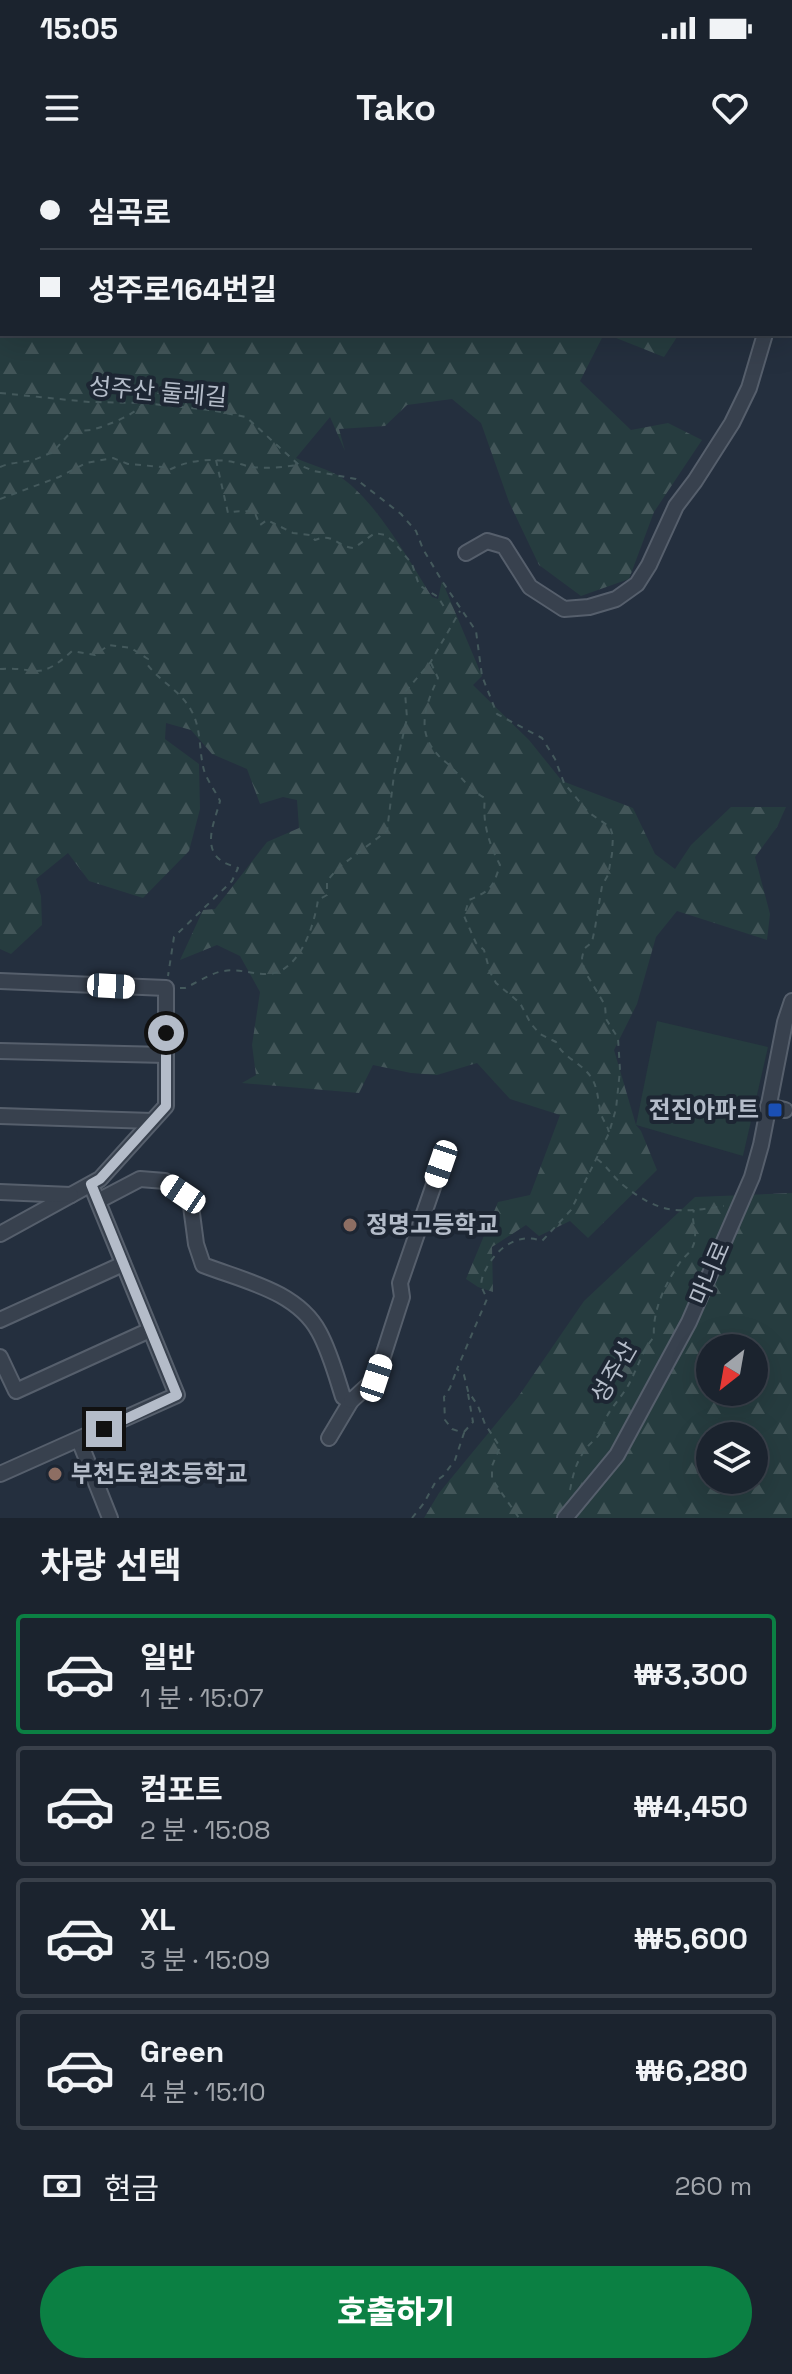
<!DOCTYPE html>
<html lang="ko">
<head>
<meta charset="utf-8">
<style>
	:root { --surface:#1b232e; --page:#282f3a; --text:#f1f3f6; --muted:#a0a4aa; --line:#39404a; --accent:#0b8043 }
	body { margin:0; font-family:"Space Grotesk","Noto Sans KR",sans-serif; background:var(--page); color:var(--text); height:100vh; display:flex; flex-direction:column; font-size:30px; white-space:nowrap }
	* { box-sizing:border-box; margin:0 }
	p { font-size:26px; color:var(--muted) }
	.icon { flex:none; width:44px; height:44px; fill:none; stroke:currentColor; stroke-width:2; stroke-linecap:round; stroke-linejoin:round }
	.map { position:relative; height:1358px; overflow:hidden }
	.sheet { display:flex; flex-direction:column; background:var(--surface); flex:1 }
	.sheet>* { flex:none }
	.top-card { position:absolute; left:0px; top:0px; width:792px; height:176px; box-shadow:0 8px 32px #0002,0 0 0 2px var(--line); display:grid; align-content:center; height:176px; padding:0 40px; background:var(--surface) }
	.needle { width:52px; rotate:211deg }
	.fabs { position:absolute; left:696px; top:1174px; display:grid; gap:16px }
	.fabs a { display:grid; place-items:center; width:72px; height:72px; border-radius:50%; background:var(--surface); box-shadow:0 8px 32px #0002,0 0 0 2px var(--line); font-size:40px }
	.end { position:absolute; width:36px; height:36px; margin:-18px; border:10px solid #b4bcc9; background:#111; box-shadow:0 0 0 4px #111 }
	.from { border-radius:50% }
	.car { position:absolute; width:24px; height:48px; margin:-24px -12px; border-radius:10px; box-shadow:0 0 6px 2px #0007; background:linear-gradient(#fff 24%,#345 0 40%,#fff 0 76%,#345 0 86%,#fff 0) }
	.top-card b { display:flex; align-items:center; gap:28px; height:76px; font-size:30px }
	.top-card b+b { border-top:2px solid var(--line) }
	.top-card i { width:20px; height:20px; background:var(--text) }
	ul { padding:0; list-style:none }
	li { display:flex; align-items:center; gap:24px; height:120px; margin:0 16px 12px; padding:0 24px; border:4px solid var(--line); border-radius:8px }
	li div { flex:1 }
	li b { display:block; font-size:30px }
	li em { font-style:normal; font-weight:800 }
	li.active { border-color:var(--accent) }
	li>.icon { width:72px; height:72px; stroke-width:1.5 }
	h2 { padding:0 40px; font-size:36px; line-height:96px }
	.pay { display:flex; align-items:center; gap:20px; height:88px; padding:0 40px; font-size:30px }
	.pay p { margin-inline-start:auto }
	.action { display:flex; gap:16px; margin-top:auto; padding:16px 40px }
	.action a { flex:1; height:92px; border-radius:48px; background:var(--accent); color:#fff; font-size:32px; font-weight:800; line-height:92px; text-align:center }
	.status { display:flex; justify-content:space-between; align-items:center; height:56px; padding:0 40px; background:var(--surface); direction:ltr }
	.status svg { height:22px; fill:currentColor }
	header { display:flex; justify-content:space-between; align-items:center; height:104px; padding:0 40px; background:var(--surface); font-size:36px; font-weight:800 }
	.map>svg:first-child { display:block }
	.forest { fill:url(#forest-firs); fill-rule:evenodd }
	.park { fill:#263c3f }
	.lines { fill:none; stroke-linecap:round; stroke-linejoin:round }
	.minor-casing { stroke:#565f6c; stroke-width:18 }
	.path { stroke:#44595c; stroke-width:2; stroke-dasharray:6 6; stroke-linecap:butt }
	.minor { stroke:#38414e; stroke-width:14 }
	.route { stroke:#b4bcc9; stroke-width:10 }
	.transit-dot { fill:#1a4fb4; stroke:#1d2633; stroke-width:3 }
	.education-dot { fill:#8d6e63; stroke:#1d2633; stroke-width:3 }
	.labels { text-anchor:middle; stroke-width:8; stroke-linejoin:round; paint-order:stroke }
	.street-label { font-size:24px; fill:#b4bcc9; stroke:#1d2633 }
	.poi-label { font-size:24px; font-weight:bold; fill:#b4bcc9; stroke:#1d2633; text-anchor:start }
</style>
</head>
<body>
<div class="status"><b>15:05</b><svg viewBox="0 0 49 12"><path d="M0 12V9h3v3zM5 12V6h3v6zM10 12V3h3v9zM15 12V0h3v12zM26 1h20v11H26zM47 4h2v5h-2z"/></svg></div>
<header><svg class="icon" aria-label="menu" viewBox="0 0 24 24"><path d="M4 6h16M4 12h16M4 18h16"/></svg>Tako<svg class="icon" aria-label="heart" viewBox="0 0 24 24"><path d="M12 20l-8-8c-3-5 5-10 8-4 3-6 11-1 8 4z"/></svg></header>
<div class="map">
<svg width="792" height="1358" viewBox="0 0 792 1358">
	<defs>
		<pattern id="forest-firs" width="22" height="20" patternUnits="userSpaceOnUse" patternTransform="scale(2)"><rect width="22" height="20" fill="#263c3f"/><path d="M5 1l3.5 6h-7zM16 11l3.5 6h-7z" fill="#435659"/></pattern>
	</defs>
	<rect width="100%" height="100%" fill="#242f3e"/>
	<g class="forest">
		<path d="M 0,0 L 114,0 L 115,2 L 2,2 L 2,174 L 604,174 L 580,221 L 631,270 L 668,263 L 702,280 L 654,352 L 629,419 L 581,436 L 539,405 L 509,342 L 481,263 L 452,239 L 407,245 L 385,266 L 339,269 L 345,291 L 330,257 L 296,298 C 310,305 329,309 342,318 C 377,343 409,400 432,437 L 438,439 L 442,421 L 482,516 L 473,525 L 529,580 L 562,621 L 633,648 L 655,694 L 675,709 L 691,685 L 731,647 L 786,647 L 777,667 L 755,697 L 770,754 L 767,780 L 677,751 L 656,777 L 637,844 L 614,890 L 636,965 L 641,971 L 657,1010 L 588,1078 L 570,1061 L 539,1076 L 526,1065 L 492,1087 L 493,1132 L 478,1127 L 466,1119 L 498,1042 L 530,1035 L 560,955 L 510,939 L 477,903 L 437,915 L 411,913 L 373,905 L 359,933 L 242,923 L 256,915 L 252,885 L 260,832 L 240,796 L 217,785 L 180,800 L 203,750 L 215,749 L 267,682 L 299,668 L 297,640 L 283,637 L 260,644 L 247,609 L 212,594 L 191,570 L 166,563 L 165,579 L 199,604 L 200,649 L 189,691 L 143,738 L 89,721 L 68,693 L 36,719 L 41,736 L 42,765 L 11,794 L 0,789 Z"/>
		<polygon points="606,174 679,174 664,197"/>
		<path d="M 792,1033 L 792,1358 L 424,1358 L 439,1333 L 518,1237 L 584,1141 L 695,1037 ZM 710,1188 L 754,1188 L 754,1232 L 710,1232 ZM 710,1276 L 754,1276 L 754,1320 L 710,1320 Z"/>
	</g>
	<polygon class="park" points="657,861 768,887 743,996 636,965"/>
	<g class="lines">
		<defs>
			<g id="minor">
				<polyline points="790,106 792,104"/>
				<polyline points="466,393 487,381 504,386 530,427 564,449 589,447 616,439 637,424 649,405 676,346 695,321 732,263 749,228 765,174"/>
				<polyline points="0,821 166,828 166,946 100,1019 0,1074"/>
				<polyline points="0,891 166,895"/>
				<polyline points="768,946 785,950"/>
				<polyline points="0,956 152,961"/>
				<polyline points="0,1032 71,1035"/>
				<path d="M 98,1041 L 140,1019 L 165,1021 L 183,1034 L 191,1046 L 196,1084 L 203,1105 C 244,1121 297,1131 319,1172 C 330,1192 336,1215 343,1237 L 351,1241 L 329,1278"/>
				<polyline points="0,1160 123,1104"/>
				<polyline points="0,1197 16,1231 150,1170"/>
				<polyline points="351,1241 376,1218 402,1137 400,1123 441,1004"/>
				<polyline points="79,1280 110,1358"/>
				<polyline points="0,1314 177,1235 94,1032"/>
				<polyline points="565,1358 617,1295 689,1162 752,1017 761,985 785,862 792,841"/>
			</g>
		</defs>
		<use href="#minor" class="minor-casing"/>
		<g class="path">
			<path d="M 0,233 L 89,242 L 143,243 L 210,250 L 246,257 L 299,305 L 314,311 L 356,319 L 401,354 L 416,371 L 423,389 L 442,421 L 476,471 L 482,516 L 497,554 L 542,578 L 555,599 L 564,623 L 588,652 L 610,667 L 613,676 L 612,694 L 608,715 L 602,726 L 595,768 L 592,782 L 584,789 L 582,798 L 584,810 L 605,845 L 606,859 L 618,878 L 620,910 L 616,949 L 609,973 L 571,1050 L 542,1081 C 518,1072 497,1088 486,1109 C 483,1115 480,1122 482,1127 C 483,1132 486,1135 487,1139 L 457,1209 L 464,1215 L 468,1231 L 478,1246 L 485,1264 L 500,1287 L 492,1306 L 492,1319 L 519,1358"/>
			<path d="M 216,300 L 228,353 C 239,350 243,352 254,351 L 260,365 L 267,360 L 293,373 L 310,375 L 315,380 C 334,372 336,387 354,388 L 375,373 L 385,375 L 393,381 L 412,404 L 419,425 L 438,437 L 446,450 L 458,455"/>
			<path d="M 0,307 C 11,302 22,303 33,300 C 40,298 46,294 52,293 L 71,272 C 78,270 84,271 91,270 C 106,266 133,256 143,244"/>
			<path d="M 0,339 L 59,317 L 86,303 L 113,298 L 128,304 L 163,307 L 169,310 C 188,300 211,298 233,302 C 239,303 245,306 252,307 C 267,309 283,307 298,305"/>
			<path d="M 431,503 L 438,518 C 426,544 415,571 438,595 C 442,600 448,603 452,608 C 464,620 470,630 485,638 C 482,662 489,684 500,705 C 493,728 490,731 469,740 L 464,756 L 476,783 L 484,790 L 490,812 L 496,823 L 520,843 L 531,864 L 540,874 L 556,882 C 562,896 577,901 587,912 C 599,925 597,939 601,954 C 603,960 607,965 609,972"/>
			<path d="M 0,509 C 38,506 37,523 72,491 L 95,495 L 109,485 L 131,488 L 148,499 L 147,504 C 160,522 180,530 191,550 C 201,567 199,588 203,606 C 205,618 215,630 220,641 C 215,661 200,690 225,703 C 229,705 234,706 238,708 L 232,721 L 174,777 L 168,816"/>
			<path d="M 180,828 L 185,828 C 196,823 208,815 219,812 C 238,807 252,815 269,814 C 300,811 314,766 318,740 L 327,735 L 327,721 L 338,708 L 387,671 L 394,615 L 407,558 L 405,532 L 430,503 L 460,451"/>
			<path d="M 597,999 C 607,1006 613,1017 623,1025 C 661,1055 679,1053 724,1046"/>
			<polyline points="464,1272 473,1262 467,1228"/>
			<path d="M 570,1330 C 573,1315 576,1301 586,1289 C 589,1284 595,1280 599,1275 C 602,1270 604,1263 606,1258 C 611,1248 618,1241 624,1232 C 636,1215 640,1193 654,1177 C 652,1150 666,1122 681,1101 C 685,1096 691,1092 693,1086 C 699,1073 690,1061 694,1050"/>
			<polyline points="412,1358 424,1343 436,1321 443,1316 455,1300 464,1273 452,1269 445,1260 444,1237 450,1228 457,1209"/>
		</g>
		<use href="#minor" class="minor"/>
	</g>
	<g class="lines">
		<polyline class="route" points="104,1269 177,1235 91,1024 100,1019 166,946 166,873"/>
	</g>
	<rect class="transit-dot" x="767" y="942" width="16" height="16" rx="4"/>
	<g class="education-dot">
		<circle cx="350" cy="1065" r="8"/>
		<circle cx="55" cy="1314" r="8"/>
	</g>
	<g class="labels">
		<g class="street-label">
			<text transform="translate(158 232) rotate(5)" y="8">성주산 둘레길</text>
			<text transform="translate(710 1113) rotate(-67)" y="8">마니로</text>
			<text transform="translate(614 1212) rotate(-60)" y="8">성주산</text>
		</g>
		<g class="poi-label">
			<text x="759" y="958" text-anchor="end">전진아파트</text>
			<text x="366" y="1073">정명고등학교</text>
			<text x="71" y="1322">부천도원초등학교</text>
		</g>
	</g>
</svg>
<div class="fabs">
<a><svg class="needle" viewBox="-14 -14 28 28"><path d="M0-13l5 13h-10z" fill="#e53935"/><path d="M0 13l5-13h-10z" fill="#a0a4aa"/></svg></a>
<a><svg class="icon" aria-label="layers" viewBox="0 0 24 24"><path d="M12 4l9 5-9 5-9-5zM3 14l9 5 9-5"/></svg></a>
</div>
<i class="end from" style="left:166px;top:873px"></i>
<i class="end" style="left:104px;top:1269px"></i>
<i class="car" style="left:111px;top:826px;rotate:93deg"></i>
<i class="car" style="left:441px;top:1004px;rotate:199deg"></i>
<i class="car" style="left:183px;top:1034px;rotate:304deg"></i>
<i class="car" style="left:376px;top:1218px;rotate:18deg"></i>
<div class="top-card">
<b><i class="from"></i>심곡로</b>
<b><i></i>성주로164번길</b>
</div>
</div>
<section class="sheet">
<h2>차량 선택</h2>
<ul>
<li class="active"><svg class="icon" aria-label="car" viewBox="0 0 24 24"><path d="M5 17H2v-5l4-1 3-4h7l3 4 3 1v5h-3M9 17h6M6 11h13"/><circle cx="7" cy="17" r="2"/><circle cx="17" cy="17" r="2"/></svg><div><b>일반</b><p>1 분 · 15:07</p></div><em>₩3,300</em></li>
<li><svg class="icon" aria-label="car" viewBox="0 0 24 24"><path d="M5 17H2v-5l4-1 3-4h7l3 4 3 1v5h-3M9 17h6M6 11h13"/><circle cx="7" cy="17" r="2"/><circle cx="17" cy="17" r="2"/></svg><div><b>컴포트</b><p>2 분 · 15:08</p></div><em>₩4,450</em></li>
<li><svg class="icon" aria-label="car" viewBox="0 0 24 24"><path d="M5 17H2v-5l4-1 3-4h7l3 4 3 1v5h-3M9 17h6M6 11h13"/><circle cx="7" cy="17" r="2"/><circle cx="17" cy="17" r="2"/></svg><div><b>XL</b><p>3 분 · 15:09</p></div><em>₩5,600</em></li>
<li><svg class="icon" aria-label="car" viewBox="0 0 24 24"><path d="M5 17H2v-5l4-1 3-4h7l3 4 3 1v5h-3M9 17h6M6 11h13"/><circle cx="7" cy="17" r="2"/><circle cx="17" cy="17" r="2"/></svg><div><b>Green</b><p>4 분 · 15:10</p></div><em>₩6,280</em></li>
</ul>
<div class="pay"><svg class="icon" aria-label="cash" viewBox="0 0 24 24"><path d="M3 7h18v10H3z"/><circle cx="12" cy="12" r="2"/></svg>현금<p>260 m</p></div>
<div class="action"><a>호출하기</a></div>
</section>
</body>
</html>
